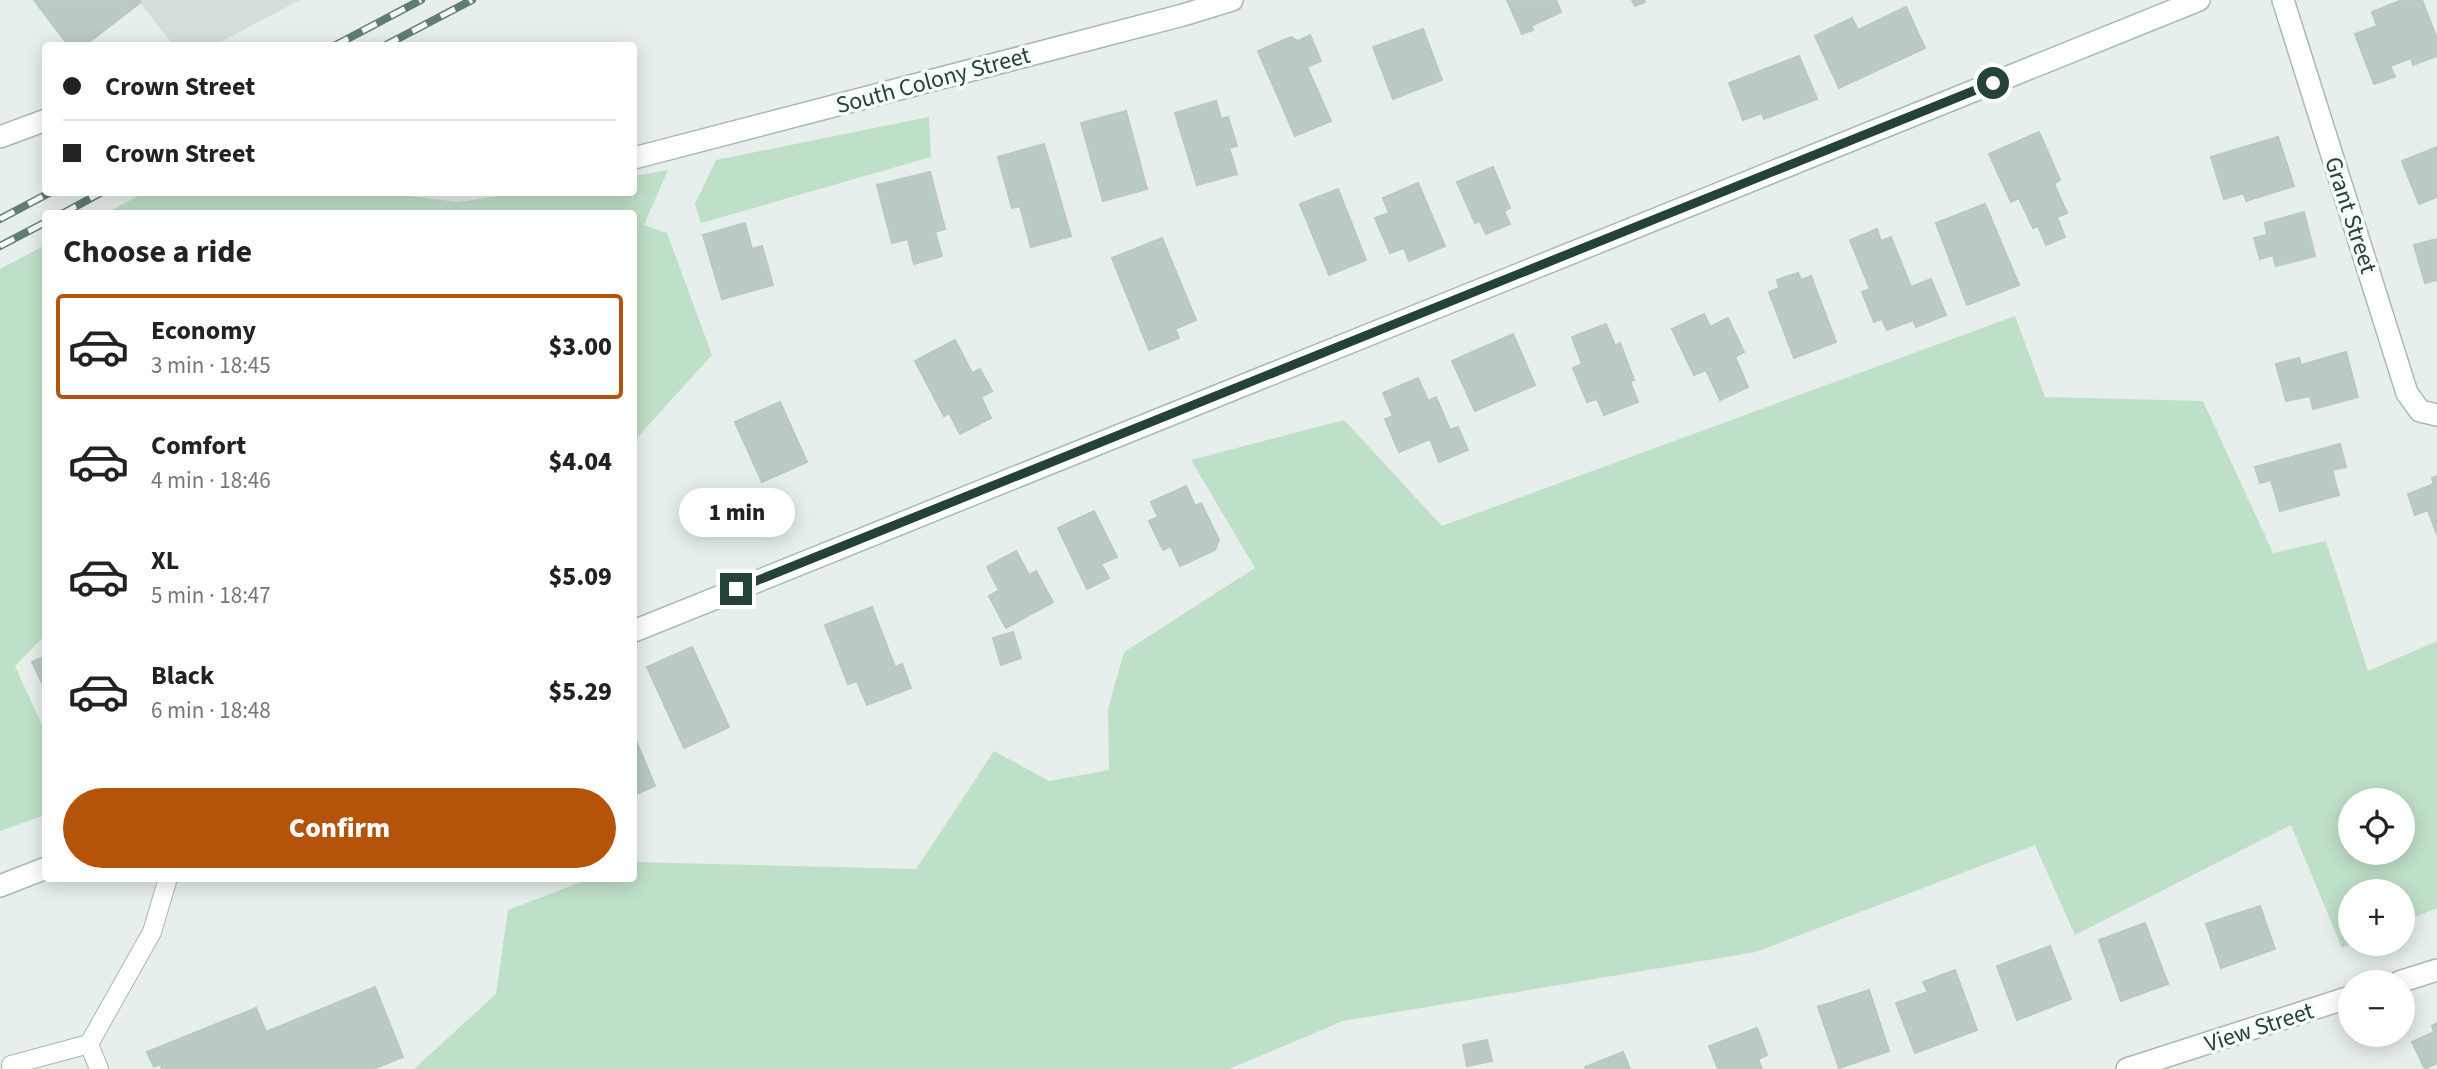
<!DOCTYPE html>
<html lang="en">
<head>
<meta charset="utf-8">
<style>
	:root { --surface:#fff; --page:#f2f2f2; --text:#222; --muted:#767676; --line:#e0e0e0; --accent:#b45309 }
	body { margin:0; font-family:"Source Sans 3",sans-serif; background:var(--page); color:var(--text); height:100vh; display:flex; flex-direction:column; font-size:26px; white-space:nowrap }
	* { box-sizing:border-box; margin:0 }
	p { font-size:23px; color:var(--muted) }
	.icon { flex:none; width:38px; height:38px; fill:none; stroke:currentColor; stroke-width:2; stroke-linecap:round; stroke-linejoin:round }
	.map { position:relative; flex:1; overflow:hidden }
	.side { position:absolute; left:42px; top:210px; width:595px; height:672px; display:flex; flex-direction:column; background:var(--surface); border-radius:7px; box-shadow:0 4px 18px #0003 }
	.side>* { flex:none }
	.hud { position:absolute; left:42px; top:42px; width:595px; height:154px; border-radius:7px; box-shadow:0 4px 18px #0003; display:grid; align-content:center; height:154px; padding:0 21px; background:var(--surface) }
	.tools { position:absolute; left:2338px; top:788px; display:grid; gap:14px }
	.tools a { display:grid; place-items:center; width:77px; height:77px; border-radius:50%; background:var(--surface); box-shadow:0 4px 18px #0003; font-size:35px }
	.end { position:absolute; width:32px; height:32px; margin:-16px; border:9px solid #24423a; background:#fff; box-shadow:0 0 0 4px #fff }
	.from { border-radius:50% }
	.bubble { position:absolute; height:49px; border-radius:24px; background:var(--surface); box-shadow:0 4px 18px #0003; font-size:23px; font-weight:800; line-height:49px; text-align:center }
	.hud b { display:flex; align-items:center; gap:24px; height:66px; font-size:26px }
	.hud b+b { border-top:2px solid var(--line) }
	.hud i { width:18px; height:18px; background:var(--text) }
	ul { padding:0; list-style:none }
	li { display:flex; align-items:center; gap:21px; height:105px; margin:0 14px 10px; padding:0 7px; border:4px solid transparent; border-radius:7px }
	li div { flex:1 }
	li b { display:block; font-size:26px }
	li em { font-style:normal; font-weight:800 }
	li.selected { border-color:var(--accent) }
	li>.icon { width:63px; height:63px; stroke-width:1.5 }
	h2 { padding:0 21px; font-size:32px; line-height:84px }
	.action { display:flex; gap:14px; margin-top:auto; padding:14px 21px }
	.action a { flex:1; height:80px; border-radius:42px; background:var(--accent); color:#fff; font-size:28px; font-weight:800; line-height:80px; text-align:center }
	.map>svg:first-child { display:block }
	.built { fill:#d4dfda }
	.green { fill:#bfe0c8; fill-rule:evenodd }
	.building { fill:#bbcac4; stroke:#b8c9c2; stroke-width:2 }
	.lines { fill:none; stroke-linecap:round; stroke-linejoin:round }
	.lane-casing { stroke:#a8b8b2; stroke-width:20 }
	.street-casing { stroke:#a8b8b2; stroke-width:24 }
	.secondary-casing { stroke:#a4bbb3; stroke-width:24 }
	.lane { stroke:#fff; stroke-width:18 }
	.street { stroke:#fff; stroke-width:21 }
	.secondary { stroke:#fff; stroke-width:21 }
	.rail-casing { stroke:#5f7d75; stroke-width:8 }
	.rail { stroke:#f7fbf9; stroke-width:5; stroke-dasharray:16; stroke-linecap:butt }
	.route { stroke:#24423a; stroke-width:9 }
	.labels { text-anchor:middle; stroke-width:7; stroke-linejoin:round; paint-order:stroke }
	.street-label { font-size:24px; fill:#24423a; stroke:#f7fbf9 }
</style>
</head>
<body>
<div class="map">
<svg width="2437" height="1069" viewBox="0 0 2437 1069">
	<rect width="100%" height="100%" fill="#e6efeb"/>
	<polygon class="built" points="138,0 300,0 213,46 173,45"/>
	<g class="green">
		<polygon points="929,117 931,157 701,223 695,204 716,160"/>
		<polygon points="668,170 644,225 667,233 712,355 634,441 634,214 106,213 146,192 375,192 458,202 527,192 634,192 634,176"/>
		<polygon points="45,245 45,635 15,666 45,732 45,815 0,831 0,269"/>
		<path d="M 2015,316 L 2045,397 L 2203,401 L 2273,553 L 2326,541 L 2368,671 L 2437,641 L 2437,908 L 2403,922 L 2403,891 L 2350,891 L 2350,943 L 2353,943 L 2342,948 L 2291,825 L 2075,935 L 2035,845 L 1756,952 L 1343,1021 L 1229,1069 L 414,1069 L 496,994 L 508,910 L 589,879 L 634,878 L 634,862 L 916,869 L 994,751 L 1049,781 L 1109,770 L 1108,709 L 1124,652 L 1255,568 L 1191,460 L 1344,420 L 1442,526 ZM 2350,800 L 2403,800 L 2403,852 L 2350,852 Z"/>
	</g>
	<g class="building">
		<polygon points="34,0 139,0 141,2 84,46 69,46"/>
		<polygon points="1507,0 1556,0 1561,12 1531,26 1533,30 1522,34"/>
		<polygon points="1632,0 1644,0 1645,2 1635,6"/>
		<polygon points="2402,0 2422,0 2437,39 2437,56 2413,65 2411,58 2390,66 2395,77 2374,84 2355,34 2377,26 2372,12"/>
		<polygon points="1906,7 1925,48 1839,88 1815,36 1852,18 1858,30"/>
		<polygon points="1423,29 1442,80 1393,99 1373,47"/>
		<polygon points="1310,35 1321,61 1307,67 1331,121 1295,136 1258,51 1291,37 1298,41"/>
		<polygon points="1799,56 1817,99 1764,119 1762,113 1743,120 1729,83"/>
		<polygon points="1216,101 1221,119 1228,117 1237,146 1229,148 1237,174 1197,185 1175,113"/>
		<polygon points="1126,111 1147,189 1103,201 1081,123"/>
		<polygon points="2039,132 2060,180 2054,184 2067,213 2057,217 2065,237 2046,245 2038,226 2033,228 2019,198 2011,202 1989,154"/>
		<polygon points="2278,137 2294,186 2246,201 2244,193 2224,199 2211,157"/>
		<polygon points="1044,144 1071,236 1031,247 1020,206 1012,208 998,157"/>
		<polygon points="2437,147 2437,197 2419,204 2402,161"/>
		<polygon points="1493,167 1510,208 1504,211 1510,224 1486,234 1480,221 1475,223 1457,182"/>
		<polygon points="930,172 945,229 935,232 942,256 914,264 908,239 892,243 877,185"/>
		<polygon points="1418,183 1445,246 1409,261 1404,248 1390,253 1375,218 1389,213 1383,198"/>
		<polygon points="1338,189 1366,260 1329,275 1300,204"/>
		<polygon points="1985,204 2019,285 1967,305 1936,223"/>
		<polygon points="2304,212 2315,256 2276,266 2273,255 2260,259 2254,238 2267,235 2265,223"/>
		<polygon points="745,223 752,249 762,246 773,285 722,299 703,235"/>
		<polygon points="1877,229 1881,241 1891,237 1911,287 1931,279 1946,315 1916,327 1913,320 1887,330 1882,319 1874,322 1862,292 1870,289 1850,240"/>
		<polygon points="1162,238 1196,320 1175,329 1179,338 1149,350 1112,258"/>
		<polygon points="2437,239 2437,280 2425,283 2414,245"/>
		<polygon points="1798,273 1801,280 1811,276 1836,342 1794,358 1769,292 1779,288 1777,280"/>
		<polygon points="1704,314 1710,327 1728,318 1744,352 1735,357 1748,387 1720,400 1706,370 1694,375 1672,329"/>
		<polygon points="1606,324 1615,346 1620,343 1634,380 1630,381 1638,402 1604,415 1597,399 1587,402 1573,368 1582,364 1572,337"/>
		<polygon points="1513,334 1535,385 1475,411 1452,361"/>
		<polygon points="955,340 972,373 980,369 992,391 981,397 991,418 960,434 949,413 944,416 915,361"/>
		<polygon points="2346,352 2358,397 2313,409 2310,396 2286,401 2276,364 2299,358 2301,365"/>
		<polygon points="1418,378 1428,401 1436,397 1450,430 1458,427 1468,450 1439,462 1430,439 1399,452 1385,419 1393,416 1383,393"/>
		<polygon points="780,402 807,462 762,482 735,422"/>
		<polygon points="2340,444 2346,467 2332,470 2339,495 2280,511 2271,480 2260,483 2255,467"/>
		<polygon points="2437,476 2437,535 2428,510 2415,515 2408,494 2434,484 2432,478"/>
		<polygon points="1186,486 1195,506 1201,503 1219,540 1215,550 1180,566 1171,546 1163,550 1149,521 1158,517 1151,502"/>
		<polygon points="1094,511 1117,557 1101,564 1109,578 1087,589 1058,528"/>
		<polygon points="1016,551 1029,575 1036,571 1053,602 1006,628 989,596 999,590 987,567"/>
		<polygon points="872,607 895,667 902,664 911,688 867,705 857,681 848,684 825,625"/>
		<polygon points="1013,632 1021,658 1001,665 993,638"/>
		<polygon points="692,647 729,727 684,748 647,667"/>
		<polygon points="46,656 46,691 32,662"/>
		<polygon points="634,736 655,786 634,795"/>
		<polygon points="2260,906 2275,949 2221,968 2206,924"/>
		<polygon points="2145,923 2168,984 2121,1001 2099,940"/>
		<polygon points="2050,946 2071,999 2017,1020 1997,966"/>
		<polygon points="1955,970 1977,1030 1915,1053 1896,1003 1928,992 1923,982"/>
		<polygon points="375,987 403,1057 373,1069 162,1069 160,1064 154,1067 147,1052 256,1008 266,1032"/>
		<polygon points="1869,990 1889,1051 1839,1068 1818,1007"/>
		<polygon points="2437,1023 2437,1063 2425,1069 2412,1042 2434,1032 2432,1026"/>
		<polygon points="1757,1028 1767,1055 1758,1059 1762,1069 1718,1069 1709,1046"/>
		<polygon points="1487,1040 1492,1061 1467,1066 1463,1045"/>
		<polygon points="1623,1052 1630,1069 1586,1069 1585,1067"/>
	</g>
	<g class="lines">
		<defs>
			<g id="lane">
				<polyline points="89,1044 99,1069"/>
				<polyline points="12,1069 11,1065 89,1044 152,932 168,878"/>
			</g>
			<g id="street">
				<polyline points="2283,0 2407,393 2420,411 2437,415"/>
				<polyline points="0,137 46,120"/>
				<polyline points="634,158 1183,15 1232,0"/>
				<polyline points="2399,982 2437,970"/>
				<polyline points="2127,1069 2350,997"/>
			</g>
			<g id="secondary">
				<polyline points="634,631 2199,0"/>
				<polyline points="0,886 46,868"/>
			</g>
		</defs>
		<use href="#lane" class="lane-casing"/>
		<use href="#street" class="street-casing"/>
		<use href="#secondary" class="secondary-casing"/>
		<use href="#lane" class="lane"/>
		<use href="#street" class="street"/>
		<use href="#secondary" class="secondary"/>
		<defs>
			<g id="rail">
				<polyline points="334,46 421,0"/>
				<polyline points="384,46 472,0"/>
				<polyline points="62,214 102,192"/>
				<polyline points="0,219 51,192"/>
				<polyline points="0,246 46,222"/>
			</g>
		</defs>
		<use href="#rail" class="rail-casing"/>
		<use href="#rail" class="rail"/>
	</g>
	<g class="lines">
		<polyline class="route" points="736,589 1993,83"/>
	</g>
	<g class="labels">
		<g class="street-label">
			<text transform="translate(933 80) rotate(-15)" y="8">South Colony Street</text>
			<text transform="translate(2351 215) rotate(72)" y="8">Grant Street</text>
			<text transform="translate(2259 1027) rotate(-18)" y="8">View Street</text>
		</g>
	</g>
</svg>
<div class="tools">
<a><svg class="icon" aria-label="locate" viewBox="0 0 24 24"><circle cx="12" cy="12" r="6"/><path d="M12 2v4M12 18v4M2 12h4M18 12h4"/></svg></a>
<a>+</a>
<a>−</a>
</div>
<i class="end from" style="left:1993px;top:83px"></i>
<i class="end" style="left:736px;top:589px"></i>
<div class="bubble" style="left:679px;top:488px;width:116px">1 min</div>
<div class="hud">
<b><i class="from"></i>Crown Street</b>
<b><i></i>Crown Street</b>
</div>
<section class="side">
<h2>Choose a ride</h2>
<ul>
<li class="selected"><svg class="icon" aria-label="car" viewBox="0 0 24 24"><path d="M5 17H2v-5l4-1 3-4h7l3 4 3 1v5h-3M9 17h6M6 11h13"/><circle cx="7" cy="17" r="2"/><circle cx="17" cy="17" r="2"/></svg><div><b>Economy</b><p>3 min · 18:45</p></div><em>$3.00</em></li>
<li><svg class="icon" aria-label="car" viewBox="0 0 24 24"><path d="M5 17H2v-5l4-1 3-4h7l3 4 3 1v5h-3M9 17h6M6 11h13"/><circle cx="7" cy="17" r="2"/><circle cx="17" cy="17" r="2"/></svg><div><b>Comfort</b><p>4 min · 18:46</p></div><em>$4.04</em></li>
<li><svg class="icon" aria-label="car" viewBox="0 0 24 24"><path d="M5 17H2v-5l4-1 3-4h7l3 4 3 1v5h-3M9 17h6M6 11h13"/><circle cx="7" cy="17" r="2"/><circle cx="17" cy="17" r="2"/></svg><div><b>XL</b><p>5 min · 18:47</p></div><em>$5.09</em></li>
<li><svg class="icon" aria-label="car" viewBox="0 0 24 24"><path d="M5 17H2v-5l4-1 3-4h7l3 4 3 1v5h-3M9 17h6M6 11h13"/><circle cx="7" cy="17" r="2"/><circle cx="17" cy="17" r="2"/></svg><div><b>Black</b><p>6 min · 18:48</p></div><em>$5.29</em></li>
</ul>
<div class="action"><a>Confirm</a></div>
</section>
</div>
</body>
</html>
